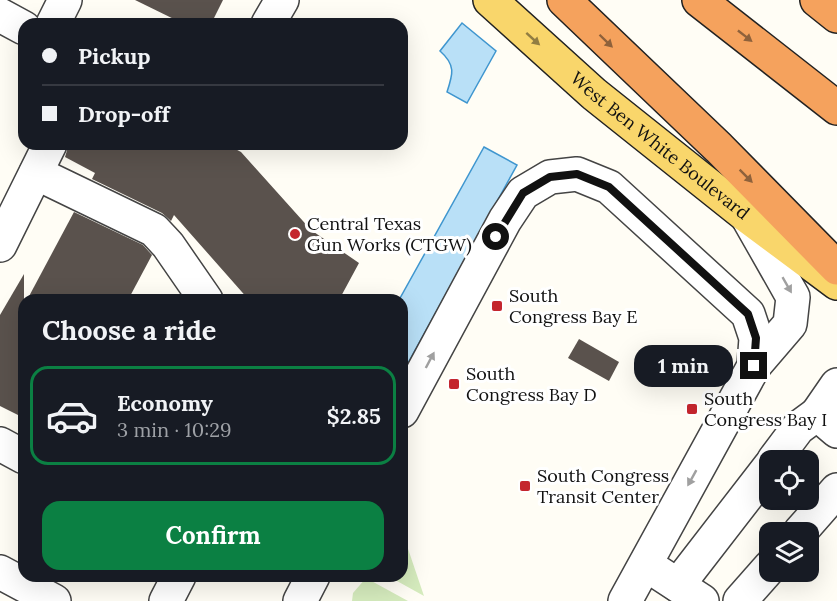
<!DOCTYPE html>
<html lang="en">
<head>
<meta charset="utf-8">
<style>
	:root { --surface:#171b24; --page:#20242c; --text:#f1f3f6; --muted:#9ea1a6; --line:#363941; --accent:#0b8043 }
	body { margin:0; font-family:Lora,serif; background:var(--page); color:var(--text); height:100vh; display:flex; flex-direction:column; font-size:22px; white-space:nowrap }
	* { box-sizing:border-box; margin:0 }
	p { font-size:20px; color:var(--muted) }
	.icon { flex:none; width:33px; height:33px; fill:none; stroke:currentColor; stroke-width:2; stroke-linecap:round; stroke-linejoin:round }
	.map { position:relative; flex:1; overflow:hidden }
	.sheet { position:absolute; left:18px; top:294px; width:390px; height:288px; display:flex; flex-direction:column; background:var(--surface); border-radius:18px; box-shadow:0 6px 24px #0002 }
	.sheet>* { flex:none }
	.guide { position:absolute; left:18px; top:18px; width:390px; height:132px; border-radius:18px; box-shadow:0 6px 24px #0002; display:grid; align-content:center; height:132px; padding:0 24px; background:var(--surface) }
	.controls { position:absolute; left:759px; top:450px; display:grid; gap:12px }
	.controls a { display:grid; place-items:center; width:60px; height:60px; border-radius:12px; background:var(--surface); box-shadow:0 6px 24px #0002; font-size:30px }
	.end { position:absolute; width:27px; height:27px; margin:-14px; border:8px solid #111; background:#fff; box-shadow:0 0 0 3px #fff }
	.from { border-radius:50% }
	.bubble { position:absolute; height:42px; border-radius:18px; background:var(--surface); box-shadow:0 6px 24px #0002; font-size:20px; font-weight:800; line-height:42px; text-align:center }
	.guide b { display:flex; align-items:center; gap:21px; height:57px; font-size:22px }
	.guide b+b { border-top:2px solid var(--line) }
	.guide i { width:15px; height:15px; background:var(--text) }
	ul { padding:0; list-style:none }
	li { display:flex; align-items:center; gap:18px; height:99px; margin:0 12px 9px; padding:0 12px; border:3px solid transparent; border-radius:18px }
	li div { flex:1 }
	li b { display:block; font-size:22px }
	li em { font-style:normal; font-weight:800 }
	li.active { border-color:var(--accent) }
	li>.icon { width:54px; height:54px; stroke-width:1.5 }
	h2 { padding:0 24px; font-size:27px; line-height:72px }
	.primary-button { display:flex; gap:12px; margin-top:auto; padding:12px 24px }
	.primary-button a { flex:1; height:69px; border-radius:18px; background:var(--accent); color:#fff; font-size:24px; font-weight:800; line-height:69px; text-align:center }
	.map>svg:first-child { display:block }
	.green { fill:#d5ebbd }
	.water { fill:#b9e0f7; stroke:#3f96cf; stroke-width:1.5 }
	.building { fill:#5a524d }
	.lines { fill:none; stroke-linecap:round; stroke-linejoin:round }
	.minor-casing { stroke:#444; stroke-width:36 }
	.major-casing { stroke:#222; stroke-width:36 }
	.highway-casing { stroke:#222; stroke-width:36 }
	.minor { stroke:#fff; stroke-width:33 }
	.major { stroke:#f9d66b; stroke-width:33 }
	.highway { stroke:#f5a25d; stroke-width:33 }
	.oneway { fill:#8e613b }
	.oneway2 { fill:#917d42 }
	.oneway3 { fill:#a0a0a0 }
	.route { stroke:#111; stroke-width:8 }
	.poi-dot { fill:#c4262e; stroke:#fff; stroke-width:2 }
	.labels { text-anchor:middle; stroke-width:6; stroke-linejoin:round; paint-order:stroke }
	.street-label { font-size:18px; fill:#111; stroke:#fff }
	.poi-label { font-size:18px; fill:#111; stroke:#fff; text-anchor:start }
</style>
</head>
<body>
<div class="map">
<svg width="837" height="601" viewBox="0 0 837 601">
	<rect width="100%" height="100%" fill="#fffdf5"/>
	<g class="green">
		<polygon points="402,531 424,596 388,576 402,576"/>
		<polygon points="366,578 408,601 352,601 353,593"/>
	</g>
	<g class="water">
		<path d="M 462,23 L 496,51 L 467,103 L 447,92 C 453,74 456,65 440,51 Z"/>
		<polygon points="484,147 517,165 402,374 402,300 399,300"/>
	</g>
	<g class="building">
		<polygon points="135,0 223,0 211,24 184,24"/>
		<polygon points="69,144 226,144 241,152 311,230 359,263 339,300 249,300 174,215 171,221 162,213 92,179 95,173 65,157"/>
		<polygon points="74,212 143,245 152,255 128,300 27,300"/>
		<polygon points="24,274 24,418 0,406 0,315"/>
		<polygon points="579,339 619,362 609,381 568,358"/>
	</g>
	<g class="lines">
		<defs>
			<g id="minor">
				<polyline points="0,15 24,28"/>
				<polyline points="53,24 65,0"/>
				<polyline points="268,24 282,0"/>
				<polyline points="36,173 154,230 168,245 206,300"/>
				<polyline points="747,216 793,297 790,324 754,366"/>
				<polyline points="0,245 50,144"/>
				<polyline points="837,385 817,414 837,431"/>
				<polyline points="402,411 505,220 523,193 550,177 577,174 609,187 748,314 756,338 754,366 625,601"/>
				<polyline points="0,444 24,457"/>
				<polyline points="774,460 798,428 817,414"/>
				<polyline points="800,532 837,490"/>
				<polyline points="0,572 54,601"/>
				<polyline points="659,573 702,601"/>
				<polyline points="678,585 770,466"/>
				<polyline points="166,601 179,576"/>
				<polyline points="300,601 313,576"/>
				<polyline points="740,601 770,567"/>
			</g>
			<g id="major">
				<path id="s1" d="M 490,0 L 594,94 L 747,216 L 837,283"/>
			</g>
			<g id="highway">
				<polyline points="564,0 719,148 837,268"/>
				<polyline points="699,0 837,108"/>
				<polyline points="817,0 837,16"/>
			</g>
		</defs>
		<use href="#minor" class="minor-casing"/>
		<use href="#major" class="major-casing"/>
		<use href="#highway" class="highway-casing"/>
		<use href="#minor" class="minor"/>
		<use href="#major" class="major"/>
		<use href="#highway" class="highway"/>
	</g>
	<defs><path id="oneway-solid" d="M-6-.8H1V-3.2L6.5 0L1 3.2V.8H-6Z" transform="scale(1.5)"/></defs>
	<g class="oneway">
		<use href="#oneway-solid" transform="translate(745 36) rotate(38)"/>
		<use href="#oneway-solid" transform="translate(606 41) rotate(44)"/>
		<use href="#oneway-solid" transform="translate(746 176) rotate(45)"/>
	</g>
	<use class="oneway2" href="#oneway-solid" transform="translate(533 39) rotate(42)"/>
	<g class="oneway3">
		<use href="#oneway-solid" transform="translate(787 285) rotate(60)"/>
		<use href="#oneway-solid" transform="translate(430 360) rotate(-62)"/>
		<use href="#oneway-solid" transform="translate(692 478) rotate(119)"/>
	</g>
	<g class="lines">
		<polyline class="route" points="496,237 523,193 550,177 577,174 609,187 748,314 756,338 754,366"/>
	</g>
	<g class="poi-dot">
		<circle cx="295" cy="234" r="6"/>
		<rect x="491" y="300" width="12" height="12" rx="3"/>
		<rect x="448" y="378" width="12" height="12" rx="3"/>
		<rect x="686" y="403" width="12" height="12" rx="3"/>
		<rect x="519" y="480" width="12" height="12" rx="3"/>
	</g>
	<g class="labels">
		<g class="street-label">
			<text dy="6" stroke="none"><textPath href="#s1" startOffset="224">West Ben White Boulevard</textPath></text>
		</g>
		<g class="poi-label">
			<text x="307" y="230">Central Texas<tspan x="307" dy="21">Gun Works (CTGW)</tspan></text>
			<text x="509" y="302">South<tspan x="509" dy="21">Congress Bay E</tspan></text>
			<text x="466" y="380">South<tspan x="466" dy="21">Congress Bay D</tspan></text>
			<text x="704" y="405">South<tspan x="704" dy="21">Congress Bay I</tspan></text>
			<text x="537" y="482">South Congress<tspan x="537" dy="21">Transit Center</tspan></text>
		</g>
	</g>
</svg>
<div class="controls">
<a><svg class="icon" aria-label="locate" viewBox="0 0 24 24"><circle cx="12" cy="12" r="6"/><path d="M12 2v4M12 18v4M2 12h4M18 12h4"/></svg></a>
<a><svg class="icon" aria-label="layers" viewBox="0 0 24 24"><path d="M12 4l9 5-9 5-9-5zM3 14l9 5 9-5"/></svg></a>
</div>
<i class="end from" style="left:496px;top:237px"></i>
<i class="end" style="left:754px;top:366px"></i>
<div class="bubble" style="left:634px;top:345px;width:99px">1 min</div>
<div class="guide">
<b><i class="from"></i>Pickup</b>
<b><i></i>Drop-off</b>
</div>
<section class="sheet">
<h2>Choose a ride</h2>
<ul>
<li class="active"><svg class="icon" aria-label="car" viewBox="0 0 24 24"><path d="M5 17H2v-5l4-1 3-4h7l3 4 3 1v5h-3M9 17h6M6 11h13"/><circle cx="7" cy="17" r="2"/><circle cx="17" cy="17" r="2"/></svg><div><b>Economy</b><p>3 min · 10:29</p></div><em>$2.85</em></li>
</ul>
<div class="primary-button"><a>Confirm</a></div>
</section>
</div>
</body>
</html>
